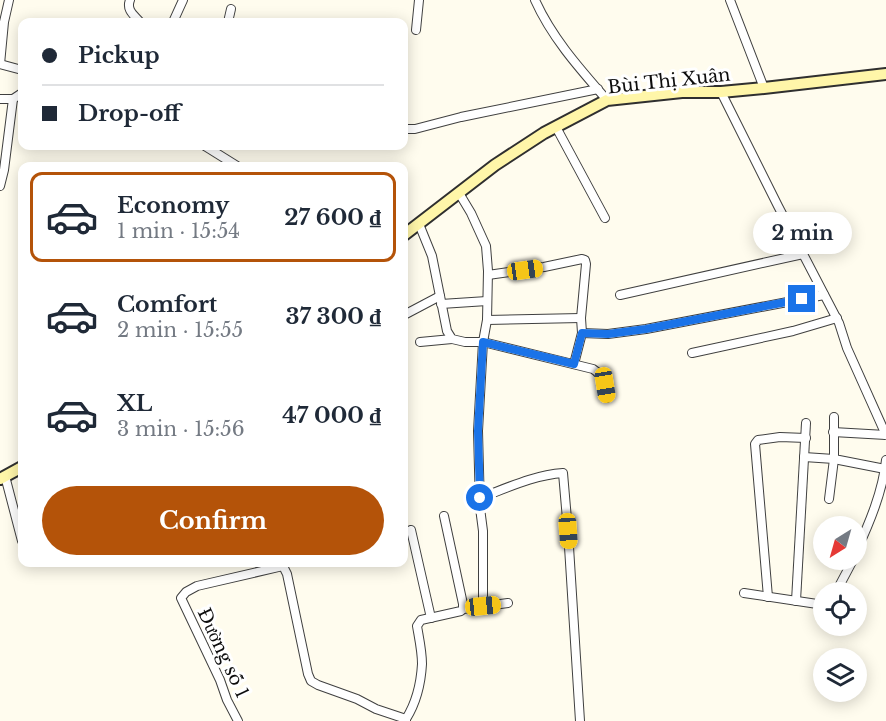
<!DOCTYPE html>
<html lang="en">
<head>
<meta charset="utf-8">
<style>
	:root { --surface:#fff; --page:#f2f2f3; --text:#1f2937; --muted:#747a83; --line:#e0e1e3; --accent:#b45309 }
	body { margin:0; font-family:"Libre Baskerville",serif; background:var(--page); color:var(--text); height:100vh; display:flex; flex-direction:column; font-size:22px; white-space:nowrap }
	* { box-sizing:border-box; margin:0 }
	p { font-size:20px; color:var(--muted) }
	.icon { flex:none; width:33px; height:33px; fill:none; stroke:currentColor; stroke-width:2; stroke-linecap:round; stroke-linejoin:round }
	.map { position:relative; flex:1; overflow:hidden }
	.details { position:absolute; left:18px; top:162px; width:390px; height:405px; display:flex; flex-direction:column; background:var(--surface); border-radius:12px; box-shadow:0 3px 15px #0003 }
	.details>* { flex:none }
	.hud { position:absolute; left:18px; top:18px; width:390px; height:132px; border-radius:12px; box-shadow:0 3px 15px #0003; display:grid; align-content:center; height:132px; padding:0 24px; background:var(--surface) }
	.needle { width:39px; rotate:217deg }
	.controls { position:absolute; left:813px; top:516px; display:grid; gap:12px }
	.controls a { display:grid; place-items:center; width:54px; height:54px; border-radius:50%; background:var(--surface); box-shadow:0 3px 15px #0003; font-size:30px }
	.end { position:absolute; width:27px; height:27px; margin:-14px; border:8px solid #1a73e8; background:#fff; box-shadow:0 0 0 3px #fff }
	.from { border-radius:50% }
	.bubble { position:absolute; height:42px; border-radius:21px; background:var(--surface); box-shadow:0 3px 15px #0003; font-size:20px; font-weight:800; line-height:42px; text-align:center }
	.car { position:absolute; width:18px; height:36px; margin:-18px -9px; border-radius:8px; box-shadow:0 0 4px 2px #0007; background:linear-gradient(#f5c518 24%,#345 0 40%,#f5c518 0 76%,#345 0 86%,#f5c518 0) }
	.hud b { display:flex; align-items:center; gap:21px; height:57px; font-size:22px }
	.hud b+b { border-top:2px solid var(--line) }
	.hud i { width:15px; height:15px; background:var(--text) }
	ul { padding:10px 0 0; list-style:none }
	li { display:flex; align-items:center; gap:18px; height:90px; margin:0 12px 9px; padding:0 12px; border:3px solid transparent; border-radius:12px }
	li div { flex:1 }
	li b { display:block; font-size:22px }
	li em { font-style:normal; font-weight:800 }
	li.current { border-color:var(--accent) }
	li>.icon { width:54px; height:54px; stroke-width:1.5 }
	.primary-button { display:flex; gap:12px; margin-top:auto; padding:12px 24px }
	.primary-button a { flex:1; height:69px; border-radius:36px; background:var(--accent); color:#fff; font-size:24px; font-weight:800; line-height:69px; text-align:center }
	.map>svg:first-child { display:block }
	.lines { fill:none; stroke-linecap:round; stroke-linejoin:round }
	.minor-casing { stroke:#404040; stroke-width:10 }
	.secondary-casing { stroke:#2f2f2f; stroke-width:14 }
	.minor { stroke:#fff; stroke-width:8 }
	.secondary { stroke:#fff6a9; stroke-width:10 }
	.route { stroke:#1a73e8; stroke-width:8 }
	.labels { text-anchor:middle; stroke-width:6; stroke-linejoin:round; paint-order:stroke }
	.street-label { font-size:18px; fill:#0d0d0d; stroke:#fff }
</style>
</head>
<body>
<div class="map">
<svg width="886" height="721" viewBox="0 0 886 721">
	<rect width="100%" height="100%" fill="#fffcee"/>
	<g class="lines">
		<defs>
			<g id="minor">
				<path d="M 130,0 C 126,10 134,15 140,22"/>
				<path d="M 535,0 C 552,38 580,69 607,100"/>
				<polyline points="730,0 764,88"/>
				<polyline points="173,22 183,0"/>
				<polyline points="228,22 231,9"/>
				<polyline points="416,30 419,0"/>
				<polyline points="0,64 4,22 9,0"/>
				<polyline points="0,64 22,70"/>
				<polyline points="721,92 778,206 839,323 847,348 886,435"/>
				<polyline points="0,99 13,99 22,93"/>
				<polyline points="556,127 605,218"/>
				<polyline points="404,129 415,129 461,117 598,89"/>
				<polyline points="205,146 237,166"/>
				<polyline points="0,186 4,170 13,99"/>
				<polyline points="459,193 471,213 486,246 488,271 487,320 483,342 478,431 480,508 483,531 483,606"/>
				<path d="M 419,224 L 432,256 L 447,331 L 452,339 L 465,342 L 483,342 L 593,369 C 605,377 605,385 607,398"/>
				<polyline points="488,275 544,267 582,259 585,260 586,264 581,318 582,333 574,364"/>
				<polyline points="620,295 803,254"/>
				<polyline points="441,304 487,301"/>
				<polyline points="404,315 440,296"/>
				<polyline points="487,320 581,318"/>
				<polyline points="582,333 608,334 646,329 824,295"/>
				<polyline points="420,342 452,339"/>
				<polyline points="692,353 793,331 837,318"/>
				<polyline points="834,417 834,459 885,469"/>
				<polyline points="833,432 886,435"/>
				<polyline points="804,457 834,459 829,499"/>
				<polyline points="5,476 22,541"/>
				<path d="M 480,498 C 507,488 534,475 563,473 L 568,531 L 580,721"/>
				<polyline points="411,530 431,618"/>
				<path d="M 856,552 C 869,524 883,491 886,460"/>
				<polyline points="283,566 287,574 308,674 311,681 318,685 357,699 376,709 406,719 406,721"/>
				<polyline points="836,592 853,560"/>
				<polyline points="744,593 824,605"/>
				<polyline points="768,597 755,444 758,440 780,437 806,438"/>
				<polyline points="796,601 806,423"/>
				<polyline points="463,609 508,603"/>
				<path d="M 406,719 C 416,703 421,682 422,664 C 422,651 419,638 417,626 L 421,620 L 461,611 L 463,609 L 463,604 L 444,516"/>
				<polyline points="238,721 227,700 220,680 181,598 186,592 197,586 283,566 283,562"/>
			</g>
			<g id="secondary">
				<polyline points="404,235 495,165 544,133 607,100 682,92 721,92 764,88 886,74"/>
				<polyline points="0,479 22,467"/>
			</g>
		</defs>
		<use href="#minor" class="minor-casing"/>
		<use href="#secondary" class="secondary-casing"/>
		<use href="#minor" class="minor"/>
		<use href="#secondary" class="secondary"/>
	</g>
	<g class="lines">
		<polyline class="route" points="480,498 478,431 483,342 574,364 582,333 608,334 646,329 802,299"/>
	</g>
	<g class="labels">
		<g class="street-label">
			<text transform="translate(669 81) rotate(-6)" y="6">Bùi Thị Xuân</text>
			<text transform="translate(223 653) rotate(65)" y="6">Đường số 1</text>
		</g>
	</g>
</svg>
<div class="controls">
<a><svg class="needle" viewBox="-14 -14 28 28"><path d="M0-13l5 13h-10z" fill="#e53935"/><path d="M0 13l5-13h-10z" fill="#747a83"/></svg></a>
<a><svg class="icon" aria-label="locate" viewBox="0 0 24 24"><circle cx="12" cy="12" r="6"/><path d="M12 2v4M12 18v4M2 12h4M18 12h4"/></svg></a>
<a><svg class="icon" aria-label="layers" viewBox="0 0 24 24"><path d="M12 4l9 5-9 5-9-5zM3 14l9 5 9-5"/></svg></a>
</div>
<i class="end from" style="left:480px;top:498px"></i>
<i class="end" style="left:802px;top:299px"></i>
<div class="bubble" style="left:753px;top:212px;width:99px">2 min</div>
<i class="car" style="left:525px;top:270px;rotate:82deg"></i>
<i class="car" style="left:605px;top:385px;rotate:171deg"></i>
<i class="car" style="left:568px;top:531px;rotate:176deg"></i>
<i class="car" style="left:483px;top:606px;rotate:84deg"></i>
<div class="hud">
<b><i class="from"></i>Pickup</b>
<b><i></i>Drop-off</b>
</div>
<section class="details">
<ul>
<li class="current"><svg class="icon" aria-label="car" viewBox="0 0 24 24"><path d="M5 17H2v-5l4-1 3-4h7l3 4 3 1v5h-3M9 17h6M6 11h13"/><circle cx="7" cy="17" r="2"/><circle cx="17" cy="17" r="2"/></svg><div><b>Economy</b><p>1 min · 15:54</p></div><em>27 600 ₫</em></li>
<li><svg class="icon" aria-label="car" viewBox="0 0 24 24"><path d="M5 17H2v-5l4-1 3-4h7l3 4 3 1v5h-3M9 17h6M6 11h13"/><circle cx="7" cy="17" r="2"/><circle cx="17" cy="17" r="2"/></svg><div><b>Comfort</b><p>2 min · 15:55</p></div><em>37 300 ₫</em></li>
<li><svg class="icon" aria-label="car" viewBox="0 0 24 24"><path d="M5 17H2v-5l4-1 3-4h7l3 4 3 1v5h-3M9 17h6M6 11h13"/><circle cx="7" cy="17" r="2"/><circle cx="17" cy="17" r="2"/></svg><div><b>XL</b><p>3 min · 15:56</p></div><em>47 000 ₫</em></li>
</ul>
<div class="primary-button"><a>Confirm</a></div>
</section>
</div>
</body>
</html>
